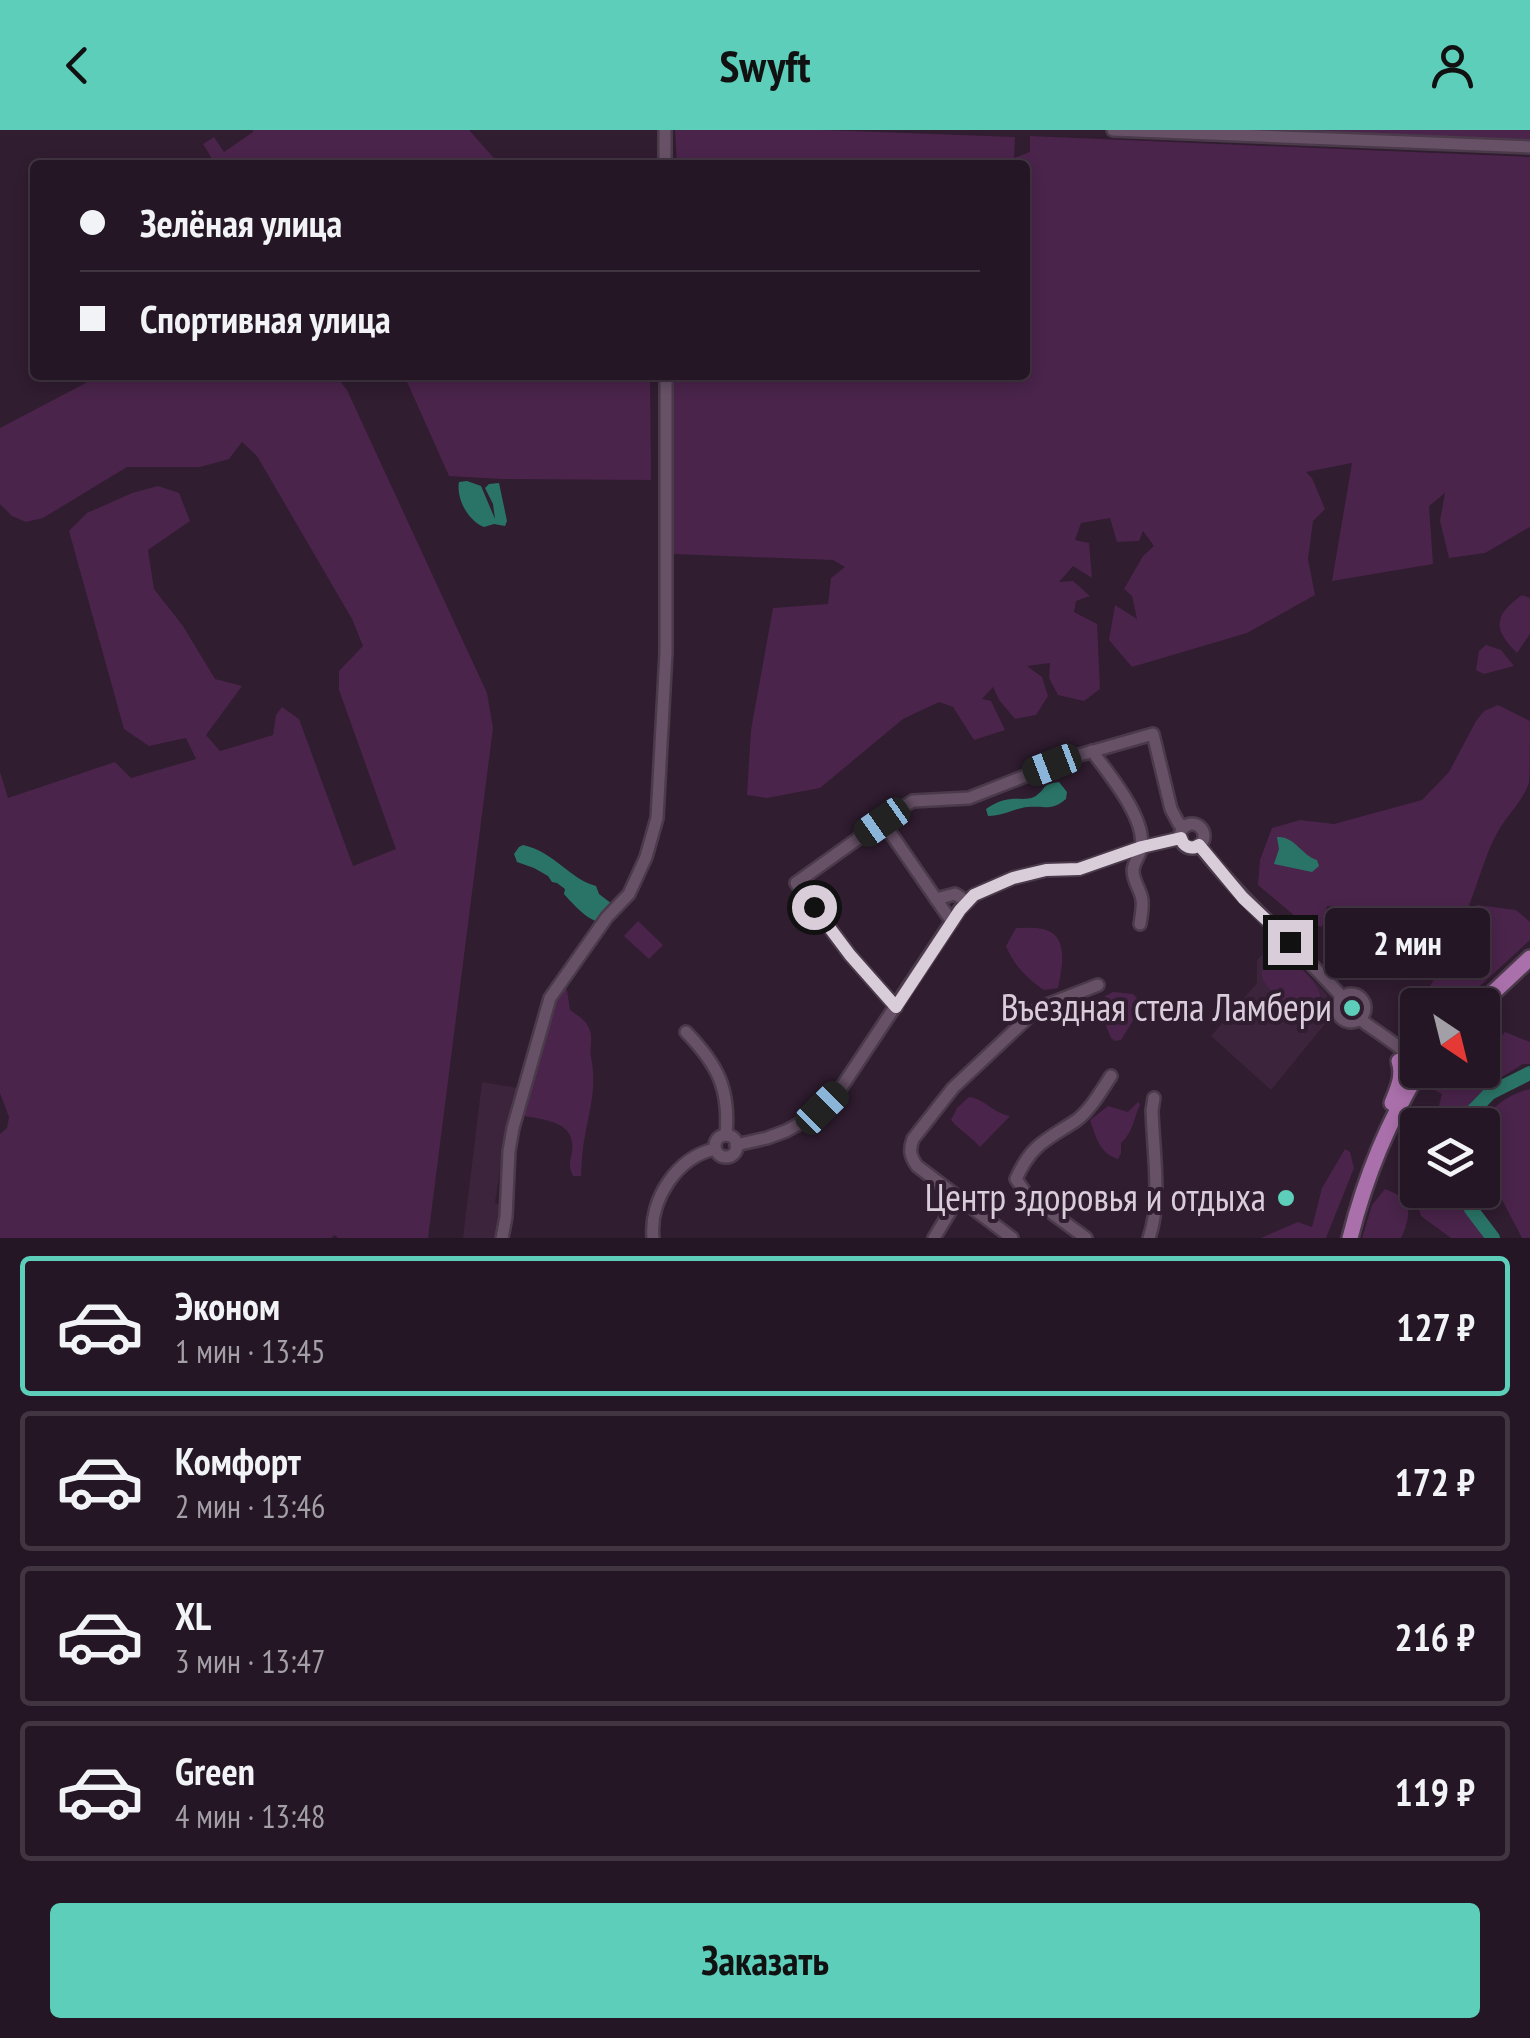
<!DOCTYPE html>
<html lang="ru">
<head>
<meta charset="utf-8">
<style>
	:root { --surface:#241624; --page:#302331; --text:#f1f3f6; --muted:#a39fa6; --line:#413541; --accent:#5cceba }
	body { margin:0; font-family:"PT Sans Narrow",sans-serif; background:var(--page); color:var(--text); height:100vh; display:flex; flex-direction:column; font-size:38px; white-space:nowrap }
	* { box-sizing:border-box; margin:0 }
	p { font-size:32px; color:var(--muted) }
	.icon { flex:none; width:55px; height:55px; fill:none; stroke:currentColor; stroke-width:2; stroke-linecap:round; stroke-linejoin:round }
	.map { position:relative; height:1108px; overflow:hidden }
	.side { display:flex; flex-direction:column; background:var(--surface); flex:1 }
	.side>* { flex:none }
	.hud { position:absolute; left:30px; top:30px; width:1000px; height:220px; border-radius:10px; box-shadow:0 5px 15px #0003,0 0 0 2px var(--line); display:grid; align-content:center; height:220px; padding:0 50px; background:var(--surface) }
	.needle { width:65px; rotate:145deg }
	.fabs { position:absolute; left:1400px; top:858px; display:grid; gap:20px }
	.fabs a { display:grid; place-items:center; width:100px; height:100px; border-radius:10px; background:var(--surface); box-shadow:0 5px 15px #0003,0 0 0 2px var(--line); font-size:50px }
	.end { position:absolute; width:45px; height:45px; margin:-22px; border:12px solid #dacdda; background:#111; box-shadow:0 0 0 5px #111 }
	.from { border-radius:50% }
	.bubble { position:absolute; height:70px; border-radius:10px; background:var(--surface); box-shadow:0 5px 15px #0003,0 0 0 2px var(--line); font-size:32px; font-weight:700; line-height:70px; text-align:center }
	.car { position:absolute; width:30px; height:60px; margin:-30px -15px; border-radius:12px; box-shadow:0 0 8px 2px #0007; background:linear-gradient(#222 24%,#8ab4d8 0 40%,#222 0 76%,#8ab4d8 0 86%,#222 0) }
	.hud b { display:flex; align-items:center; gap:35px; height:95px; font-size:38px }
	.hud b+b { border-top:2px solid var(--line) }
	.hud i { width:25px; height:25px; background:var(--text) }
	ul { padding:18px 0 0; list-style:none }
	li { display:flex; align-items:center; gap:30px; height:140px; margin:0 20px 15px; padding:0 30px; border:5px solid var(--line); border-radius:10px }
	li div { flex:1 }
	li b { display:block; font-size:38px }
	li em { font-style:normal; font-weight:700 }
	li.current { border-color:var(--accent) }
	li>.icon { width:90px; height:90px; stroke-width:1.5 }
	.action { display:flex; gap:20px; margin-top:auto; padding:20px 50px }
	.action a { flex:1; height:115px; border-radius:10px; background:var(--accent); color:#111; font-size:40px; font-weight:700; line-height:115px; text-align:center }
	header { display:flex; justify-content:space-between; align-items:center; height:130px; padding:0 50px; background:var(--accent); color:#111; font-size:45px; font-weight:700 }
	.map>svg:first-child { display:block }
	.built { fill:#3b243c }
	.green { fill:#4a244b }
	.water { fill:#2a7467 }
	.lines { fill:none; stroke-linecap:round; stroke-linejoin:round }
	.river { stroke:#2a7467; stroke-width:14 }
	.minor-casing { stroke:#4a3a4a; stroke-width:16 }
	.major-casing { stroke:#4a3a4a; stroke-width:20 }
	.minor { stroke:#675167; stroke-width:11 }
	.major { stroke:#aa70ab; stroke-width:15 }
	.route { stroke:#dacdda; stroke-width:12 }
	.poi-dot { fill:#5cceba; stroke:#301d30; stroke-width:4 }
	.labels { text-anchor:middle; stroke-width:8; stroke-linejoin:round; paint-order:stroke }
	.poi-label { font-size:38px; fill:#dacdda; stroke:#301d30; text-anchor:end }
</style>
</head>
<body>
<header><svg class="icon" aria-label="back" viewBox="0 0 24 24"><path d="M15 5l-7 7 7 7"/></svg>Swyft<svg class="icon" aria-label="person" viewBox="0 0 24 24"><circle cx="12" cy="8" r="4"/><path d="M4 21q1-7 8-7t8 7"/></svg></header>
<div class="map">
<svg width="1530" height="1108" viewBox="0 0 1530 1108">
	<rect width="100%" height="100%" fill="#301d30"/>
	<g class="built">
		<polygon points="1275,812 1326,863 1334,883 1271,960 1211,906 1257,853 1257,830"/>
		<polygon points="482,952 518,958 508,995 507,1008 505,1008 495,1073 501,1075 497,1108 463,1108"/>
	</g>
	<g class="green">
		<polygon points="253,0 469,0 500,35 216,35 203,14 214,7 224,22 253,2"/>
		<polygon points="675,0 822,0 1015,7 1014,28 1030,22 1030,6 1530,27 1530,397 1485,423 1449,428 1440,391 1445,363 1429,376 1433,434 1332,451 1352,333 1306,342 1312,348 1325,379 1313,391 1308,429 1315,465 1247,503 1132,537 1109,510 1115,475 1137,489 1132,466 1124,459 1143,426 1154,416 1143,401 1139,411 1117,412 1110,388 1081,393 1075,410 1089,413 1092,448 1073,436 1059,452 1073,451 1090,466 1076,471 1074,482 1097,494 1100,559 1084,571 1058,565 1049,548 1050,533 1027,536 1042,547 1048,566 1036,585 1015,589 999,570 993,557 982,569 991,571 1005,600 974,610 953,577 939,572 903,589 820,658 767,668 747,665 751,600 773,478 828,474 831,448 845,437 833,430 673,424 673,245 1025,245 1025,35 677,35"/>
		<polygon points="1217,0 1530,0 1530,14"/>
		<polygon points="101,245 335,245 347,260 487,563 493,598 428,1108 338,1108 335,1105 331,1108 0,1108 0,1004 7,998 9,987 0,963 0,642 8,668 115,632 131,648 196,629 186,608 149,616 124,599 69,401 87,383 132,363 158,356 179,363 190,391 148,420 154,459 183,496 215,549 242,556 206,605 220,621 273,605 276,585 282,577 299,589 353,736 396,719 339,560 339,541 363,516 352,489 257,326 242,312 229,329 200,337 127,337 43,388 26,392 12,386 0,374 0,298"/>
		<polygon points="404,245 650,245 651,350 501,349 449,346"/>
		<path d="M 1522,465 L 1530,468 L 1530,504 L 1517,523 C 1492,499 1494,485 1522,465 Z"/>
		<polygon points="1486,515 1501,520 1514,536 1484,544 1476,540 1479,521"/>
		<path d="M 1498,575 L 1530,591 C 1530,605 1530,642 1529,653 C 1522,673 1505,687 1496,705 C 1476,743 1472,794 1437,822 L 1422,819 L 1415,806 L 1377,806 L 1348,778 L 1327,776 L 1322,797 L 1296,787 L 1258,755 L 1260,730 L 1272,698 L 1300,690 L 1334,694 L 1422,670 L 1449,642 L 1476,591 L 1484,581 Z"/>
		<polygon points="1477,775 1516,780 1530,792 1530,810 1459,875 1419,875"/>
		<polygon points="638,791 663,815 649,829 624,806"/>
		<path d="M 1016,798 C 1025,798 1035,797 1043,799 C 1070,805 1062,838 1058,858 L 1044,860 C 1027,849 1013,834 1006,816 Z"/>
		<path d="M 1277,826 C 1294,828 1338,865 1313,882 C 1309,885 1302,886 1297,884 C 1290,882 1284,874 1279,869 C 1264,855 1250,838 1277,826 Z"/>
		<path d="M 562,856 L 567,860 L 570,880 C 577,885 584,889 588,896 C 594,907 589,917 591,927 C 597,957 590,977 585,1006 C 582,1019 582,1033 581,1046 L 573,1046 C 568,1035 570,1033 572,1021 C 576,992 546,990 524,986 L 522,983 L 552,874 Z"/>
		<polygon points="1113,862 1133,864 1143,874 1121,910 1115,911 1111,908 1096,871"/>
		<path d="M 1505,902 L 1530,912 L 1530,934 L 1523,934 C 1497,950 1469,965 1458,995 L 1441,995 L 1438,979 L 1442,964 L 1429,957 L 1428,949 L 1433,940 L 1482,940 L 1483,911 L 1498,910 Z"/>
		<path d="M 1530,959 L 1530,1108 L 1522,1108 L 1483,1033 L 1482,995 L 1479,995 C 1492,977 1508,964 1530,959 Z"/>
		<path d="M 969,967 C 985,969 993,983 1010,986 L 980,1017 C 971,1006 960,1001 951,990 L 957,978 Z"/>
		<path d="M 1138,972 L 1140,975 C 1133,989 1134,1001 1121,1013 L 1121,1023 L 1118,1029 C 1099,1023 1096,1007 1090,990 L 1108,976 L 1128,982 Z"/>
		<polygon points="1345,1019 1350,1022 1354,1038 1326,1108 1261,1108 1298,1092 1312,1097 1322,1058"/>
		<path d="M 1385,1059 C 1413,1069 1412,1083 1401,1108 L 1362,1108 L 1372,1075 Z"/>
		<polygon points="1425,1060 1458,1060 1459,1072 1490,1108 1451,1108 1421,1086 1418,1075"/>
	</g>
	<g class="water">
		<path d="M 467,351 L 481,356 L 495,389 L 493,374 L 485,358 L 489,354 L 499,353 L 507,391 L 505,396 L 494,394 L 484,397 C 468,391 456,368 459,352 Z"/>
		<path d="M 1059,652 L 1067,662 L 1066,669 C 1052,681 1045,676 1028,677 C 1015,678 1003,686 988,686 L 986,679 C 993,674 1001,670 1011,669 C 1019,668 1030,671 1037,665 C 1048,657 1040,655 1059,652 Z"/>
		<path d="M 1277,707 C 1295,706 1301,725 1317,730 L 1319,736 L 1312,742 L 1274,734 L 1279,719 Z"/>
		<path d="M 523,715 C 553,721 571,750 596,756 L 599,764 L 612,774 L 600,792 C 587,790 573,774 564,764 L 565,759 L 557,753 L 552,752 L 548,746 L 534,738 L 517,732 L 514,724 L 519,717 Z"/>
	</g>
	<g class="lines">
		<g class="river">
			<polyline points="1462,995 1463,991 1490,963 1530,943"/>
			<polyline points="1466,1060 1471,1079 1493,1108"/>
		</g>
		<defs>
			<g id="minor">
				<polyline points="1113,0 1530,17"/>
				<polyline points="665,35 665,0"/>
				<path d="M 1092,621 C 1108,643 1147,689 1141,718 C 1140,726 1134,731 1133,740 C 1133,752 1141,760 1142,770 C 1143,777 1141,787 1140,794"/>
				<polyline points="883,692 952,792"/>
				<circle cx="1192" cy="706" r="12"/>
				<path d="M 1199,715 C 1243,772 1295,814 1342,867"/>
				<polyline points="936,769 955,764 966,771"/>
				<circle cx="1351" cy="878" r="14"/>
				<polyline points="896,877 850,825 796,753 898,680 913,671 969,668 1076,626 1153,604 1171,679 1179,694 1186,696"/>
				<path d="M 1360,889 C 1378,904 1408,918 1418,940"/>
				<path d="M 686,902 C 718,935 730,959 726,1005"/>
				<circle cx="726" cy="1016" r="11"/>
				<polyline points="736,1015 767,1008 786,1001 808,989 839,961 960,779 974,765 1013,748 1046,740 1079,739 1142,717 1181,708"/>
				<polyline points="502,1108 506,1087 509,1021 513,998 550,868 607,787 629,764 646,727 657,688 666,523 666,245"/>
				<path d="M 653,1108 C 649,1070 677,1027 715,1019"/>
				<polyline points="934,1108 959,1067"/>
				<path d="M 1012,1108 L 917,1036 C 910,1026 909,1020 913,1009 L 953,958 L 1034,882 L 1044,876 L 1098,855"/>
				<path d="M 1086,1108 L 1027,1065 L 1016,1049 C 1032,1013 1047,1010 1077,990 C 1091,979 1101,961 1111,946"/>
				<path d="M 1149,1108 C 1162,1072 1153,1019 1152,980 L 1154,968"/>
			</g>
			<g id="major">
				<polyline points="1480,875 1530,828"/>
				<path d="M 1392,973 C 1398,958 1404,946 1399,931"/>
				<path d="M 1350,1108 C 1365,1048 1387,993 1420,940"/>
			</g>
		</defs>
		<use href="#minor" class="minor-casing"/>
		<use href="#major" class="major-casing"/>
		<use href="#minor" class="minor"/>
		<use href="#major" class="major"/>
	</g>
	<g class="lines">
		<path class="route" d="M 814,777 L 850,825 L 896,877 L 960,780 L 974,765 L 1013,748 L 1046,740 L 1079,739 L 1142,717 L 1181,708 C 1183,717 1192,720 1199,715 L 1243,768 L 1290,812"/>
	</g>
	<g class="poi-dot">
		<circle cx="1352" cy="878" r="10"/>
		<circle cx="1286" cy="1068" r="10"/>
	</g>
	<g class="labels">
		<g class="poi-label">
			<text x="1332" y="891">Въездная стела Ламбери</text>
			<text x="1266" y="1081">Центр здоровья и отдыха</text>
		</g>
	</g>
</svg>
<div class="fabs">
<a><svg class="needle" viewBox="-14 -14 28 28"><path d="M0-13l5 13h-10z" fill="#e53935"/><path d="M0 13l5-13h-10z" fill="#a39fa6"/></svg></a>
<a><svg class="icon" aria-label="layers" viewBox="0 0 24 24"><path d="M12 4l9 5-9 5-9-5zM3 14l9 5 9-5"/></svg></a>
</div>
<i class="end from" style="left:814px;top:777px"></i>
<i class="end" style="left:1290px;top:812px"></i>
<div class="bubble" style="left:1325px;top:778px;width:165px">2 мин</div>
<i class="car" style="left:1052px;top:635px;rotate:249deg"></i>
<i class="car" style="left:882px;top:692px;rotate:235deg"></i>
<i class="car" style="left:822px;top:978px;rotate:45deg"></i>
<div class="hud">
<b><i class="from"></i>Зелёная улица</b>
<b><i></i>Спортивная улица</b>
</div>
</div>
<section class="side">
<ul>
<li class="current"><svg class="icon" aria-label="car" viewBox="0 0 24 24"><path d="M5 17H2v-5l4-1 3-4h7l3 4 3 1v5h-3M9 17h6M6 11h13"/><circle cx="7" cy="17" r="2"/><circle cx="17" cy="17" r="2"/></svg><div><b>Эконом</b><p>1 мин · 13:45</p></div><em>127 ₽</em></li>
<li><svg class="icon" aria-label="car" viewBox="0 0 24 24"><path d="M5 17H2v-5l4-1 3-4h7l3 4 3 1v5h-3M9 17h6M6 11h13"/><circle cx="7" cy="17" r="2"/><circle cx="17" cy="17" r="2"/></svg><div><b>Комфорт</b><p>2 мин · 13:46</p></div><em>172 ₽</em></li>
<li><svg class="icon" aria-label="car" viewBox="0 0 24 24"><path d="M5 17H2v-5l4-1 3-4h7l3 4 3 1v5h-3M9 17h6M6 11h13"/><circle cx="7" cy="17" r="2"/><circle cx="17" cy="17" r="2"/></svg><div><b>XL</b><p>3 мин · 13:47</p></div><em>216 ₽</em></li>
<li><svg class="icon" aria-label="car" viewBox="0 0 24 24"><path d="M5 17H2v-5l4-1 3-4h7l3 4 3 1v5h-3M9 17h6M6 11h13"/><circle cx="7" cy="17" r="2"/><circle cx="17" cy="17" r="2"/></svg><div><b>Green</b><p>4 мин · 13:48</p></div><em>119 ₽</em></li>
</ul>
<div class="action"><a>Заказать</a></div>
</section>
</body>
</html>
